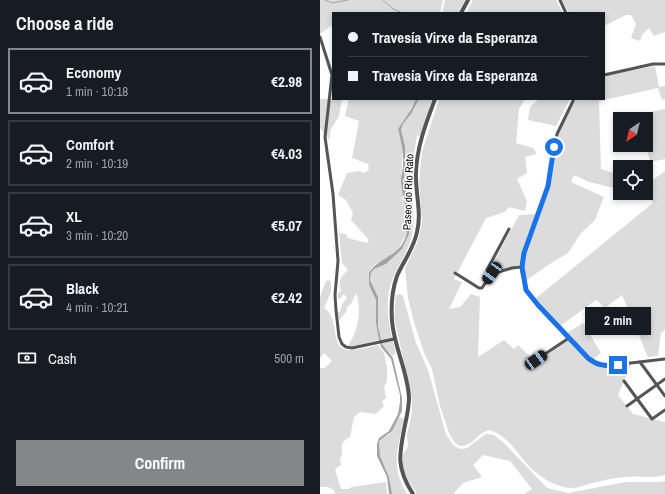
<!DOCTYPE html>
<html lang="en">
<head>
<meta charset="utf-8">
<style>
	:root { --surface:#171b24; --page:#242831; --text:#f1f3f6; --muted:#9ea1a6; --line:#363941; --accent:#858687 }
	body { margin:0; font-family:"Archivo Narrow",sans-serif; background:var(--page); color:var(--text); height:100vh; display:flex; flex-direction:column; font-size:15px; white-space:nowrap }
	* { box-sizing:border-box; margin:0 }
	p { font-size:13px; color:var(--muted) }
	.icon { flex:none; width:22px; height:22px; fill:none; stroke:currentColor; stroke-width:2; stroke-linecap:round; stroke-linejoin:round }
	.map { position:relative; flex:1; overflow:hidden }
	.panel { display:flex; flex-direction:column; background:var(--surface); width:320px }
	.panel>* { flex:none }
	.top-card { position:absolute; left:12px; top:12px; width:273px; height:88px; border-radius:0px; box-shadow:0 2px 6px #0003; display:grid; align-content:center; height:88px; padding:0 16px; background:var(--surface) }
	.needle { width:26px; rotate:215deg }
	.tools { position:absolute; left:293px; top:112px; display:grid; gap:8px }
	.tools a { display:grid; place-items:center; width:40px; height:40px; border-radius:0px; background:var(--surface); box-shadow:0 2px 6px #0003; font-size:20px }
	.end { position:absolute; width:18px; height:18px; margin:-9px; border:5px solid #1a73e8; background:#fff; box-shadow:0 0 0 2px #fff }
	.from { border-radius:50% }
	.bubble { position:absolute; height:28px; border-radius:0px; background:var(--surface); box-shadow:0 2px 6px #0003; font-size:13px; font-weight:700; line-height:28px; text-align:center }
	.car { position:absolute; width:12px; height:24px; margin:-12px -6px; border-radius:5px; box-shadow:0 0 3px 1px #0007; background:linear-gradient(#222 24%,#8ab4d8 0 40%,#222 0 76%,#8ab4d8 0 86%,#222 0) }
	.top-card b { display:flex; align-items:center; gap:14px; height:38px; font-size:15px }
	.top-card b+b { border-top:1px solid var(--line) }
	.top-card i { width:10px; height:10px; background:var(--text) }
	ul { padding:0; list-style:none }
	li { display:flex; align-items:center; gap:12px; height:66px; margin:0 8px 6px; padding:0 8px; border:2px solid var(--line); border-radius:0px }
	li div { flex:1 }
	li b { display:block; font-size:15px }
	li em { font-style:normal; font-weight:700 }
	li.selected { border-color:var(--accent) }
	li>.icon { width:36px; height:36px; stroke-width:1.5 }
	h2 { padding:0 16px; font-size:18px; line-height:48px }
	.pay { display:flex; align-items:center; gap:10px; height:44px; padding:0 16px; font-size:15px }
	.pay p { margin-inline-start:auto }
	.action { display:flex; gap:8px; margin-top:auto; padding:8px 16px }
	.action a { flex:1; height:46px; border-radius:0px; background:var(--accent); color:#fff; font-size:16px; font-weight:700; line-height:46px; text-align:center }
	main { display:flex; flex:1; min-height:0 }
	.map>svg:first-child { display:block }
	.green { fill:#dcdcdc }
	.water { fill:#a3a3a3 }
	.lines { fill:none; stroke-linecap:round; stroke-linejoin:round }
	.stream { stroke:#a3a3a3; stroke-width:1 }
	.minor { stroke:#555; stroke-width:3 }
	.tertiary { stroke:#555; stroke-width:4 }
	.route { stroke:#1a73e8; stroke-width:5 }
	.labels { text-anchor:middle; stroke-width:3; stroke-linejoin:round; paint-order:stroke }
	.street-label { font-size:11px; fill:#000; stroke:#fff }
</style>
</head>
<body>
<main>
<section class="panel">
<h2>Choose a ride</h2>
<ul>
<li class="selected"><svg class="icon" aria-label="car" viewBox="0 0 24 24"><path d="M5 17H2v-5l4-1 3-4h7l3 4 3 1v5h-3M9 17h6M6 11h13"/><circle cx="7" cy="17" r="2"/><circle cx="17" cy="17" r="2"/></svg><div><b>Economy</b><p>1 min · 10:18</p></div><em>€2.98</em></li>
<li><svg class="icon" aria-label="car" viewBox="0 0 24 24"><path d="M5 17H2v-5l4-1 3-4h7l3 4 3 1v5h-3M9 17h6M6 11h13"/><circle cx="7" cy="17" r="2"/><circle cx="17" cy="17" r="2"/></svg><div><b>Comfort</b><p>2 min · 10:19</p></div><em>€4.03</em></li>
<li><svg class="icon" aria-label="car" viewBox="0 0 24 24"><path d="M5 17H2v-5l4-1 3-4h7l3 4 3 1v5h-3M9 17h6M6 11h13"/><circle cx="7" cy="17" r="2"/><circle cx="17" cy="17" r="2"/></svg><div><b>XL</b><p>3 min · 10:20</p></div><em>€5.07</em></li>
<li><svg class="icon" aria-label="car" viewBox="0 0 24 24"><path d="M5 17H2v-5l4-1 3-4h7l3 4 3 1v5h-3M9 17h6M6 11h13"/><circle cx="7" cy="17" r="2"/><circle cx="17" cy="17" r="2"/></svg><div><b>Black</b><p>4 min · 10:21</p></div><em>€2.42</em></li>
</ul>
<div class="pay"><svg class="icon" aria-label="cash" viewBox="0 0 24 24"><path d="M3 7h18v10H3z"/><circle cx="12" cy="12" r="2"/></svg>Cash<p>500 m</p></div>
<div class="action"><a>Confirm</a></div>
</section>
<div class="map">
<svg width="345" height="494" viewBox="0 0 345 494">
	<rect width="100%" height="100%" fill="#fff"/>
	<g class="green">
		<polygon points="0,0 123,0 120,13 13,13 13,27 11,26 0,34"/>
		<polygon points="125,0 145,0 138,13 122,13"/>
		<polygon points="153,0 236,0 243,13 146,13"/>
		<polygon points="242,0 345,0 345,32 334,36 329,28 322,35 320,41 311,38 316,24 311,15 306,15 284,26 284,13 249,13"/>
		<polygon points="335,66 339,87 345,86 345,99 342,100 338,88 279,101 281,169 300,175 300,186 298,189 269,182 254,175 251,182 284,197 275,220 261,233 248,253 231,263 207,280 202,262 214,233 230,187 234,167 236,139 243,120 257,99 284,99 284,76"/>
		<polygon points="13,96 13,99 22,99 19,116 11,129 9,140 0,128 0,99 12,99"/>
		<path d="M 29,99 L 96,99 L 92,108 L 78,129 L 83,147 L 81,181 L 88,223 L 87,232 L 78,250 L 73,255 L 54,265 L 51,268 L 49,285 L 56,300 L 56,323 L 59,340 L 29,347 C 29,342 32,340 34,335 C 39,323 41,305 36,293 L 31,304 L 27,307 L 26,312 L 19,320 L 18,312 L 20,312 L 22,304 L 27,298 L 24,294 L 20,299 L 17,297 L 18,293 L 21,291 C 17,281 21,277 28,270 L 22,263 L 19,233 L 26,234 L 28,238 L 47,243 L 49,240 L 31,220 L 33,213 L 26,200 L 18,195 L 27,173 L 38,171 L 45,173 L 49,169 L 48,164 L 32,158 L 39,121 L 25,116 Z"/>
		<path d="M 99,99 L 112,99 L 100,135 L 97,136 C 94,152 91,168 91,184 C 92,199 95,215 93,230 C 91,247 80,262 73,278 C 63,301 69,329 76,353 L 72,356 L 62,344 L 58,326 L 58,297 L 50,280 L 51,273 L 54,269 L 66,264 L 82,249 L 89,234 L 90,225 L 84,179 L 85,163 L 85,146 L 81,130 L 83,124 L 91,114 Z"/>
		<path d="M 119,99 L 205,99 L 199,109 L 196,143 L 213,148 L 217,154 L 205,157 L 207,173 L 197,179 L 207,201 L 205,211 L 189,207 L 185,212 L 166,218 L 134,279 L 142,282 L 129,309 L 140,307 L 151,294 L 160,297 L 158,357 L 184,340 L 194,349 L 198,345 L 217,363 L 234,350 L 249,340 C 273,366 275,371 311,365 L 298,395 L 313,414 L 345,422 L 345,475 C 332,479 319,475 305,477 C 293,478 281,481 269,484 C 265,485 259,487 255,488 C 239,489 225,480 213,470 C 198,456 190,436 169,430 L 162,433 L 152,442 L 144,446 L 140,446 L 135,443 L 129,433 L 120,406 L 112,369 L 104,353 L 94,322 L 88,298 L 85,268 L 98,241 L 102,222 L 99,182 L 102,152 Z"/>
		<polygon points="218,99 250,99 236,126 208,120 210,107 218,100"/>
		<polygon points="345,109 345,159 330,162 326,143 326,119 321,119 320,114"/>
		<polygon points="345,171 345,329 342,333 341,332 338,356 328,357 302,295 285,308 276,300 240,326 215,299 333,203 326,191 326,185"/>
		<polygon points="217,214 200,264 197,266 175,272 172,271 171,267 199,215"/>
		<path d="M 9,280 L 11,282 L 11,292 L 4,308 C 21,317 8,350 30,350 C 39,350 49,347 58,345 L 64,353 L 67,368 L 67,381 L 64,387 L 66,398 L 62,401 L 64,406 L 56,414 L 40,412 L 34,417 L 30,437 C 20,442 22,445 22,456 L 20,458 L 21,465 L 15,469 L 21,489 L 28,489 L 32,487 L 66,482 L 67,494 L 15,494 L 14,490 L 8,487 L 0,487 L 0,368 L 5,368 L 12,361 L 4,353 L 0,358 L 0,297 L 6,281 Z"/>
		<polygon points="80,294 83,296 96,343 108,370 126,434 133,445 140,449 147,448 166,434 174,435 184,443 227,488 248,493 306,482 340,482 345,481 345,494 204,494 212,489 190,461 163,455 153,465 162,477 143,483 133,494 97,494 89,482 83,469 83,455 88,446 87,435 92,412 92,400 74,317 76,295"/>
		<polygon points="263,323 281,353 272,360 247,333"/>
		<path d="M 79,417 L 84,419 C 78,448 70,466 87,494 L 72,494 L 69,477 L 60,456 L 59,440 L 69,434 Z"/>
	</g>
	<path class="water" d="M 96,99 L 99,99 L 91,114 L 83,124 L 81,130 L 85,146 L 85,163 L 84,179 L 90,225 L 89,234 L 82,249 L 66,264 L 54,269 L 51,273 L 50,280 L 58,297 L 58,326 L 62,344 L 73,358 L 82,398 L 82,411 L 72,431 L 59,441 L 60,456 L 69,477 L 72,494 L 69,494 L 67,477 L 57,456 L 57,444 L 59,438 L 69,431 L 78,414 L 80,402 L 80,395 L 71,359 L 61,347 L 59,340 L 56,323 L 56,300 L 49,285 L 49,273 C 56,260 72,258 81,246 C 96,223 82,204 81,180 C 81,175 83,170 83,165 C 84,152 81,141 78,129 L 92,108 Z"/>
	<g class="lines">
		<g class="stream">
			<polyline points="5,0 12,3 28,0"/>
			<polyline points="63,0 73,9 83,13"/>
		</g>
		<g class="minor">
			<polyline points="240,0 246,13"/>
			<polyline points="0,37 12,75 5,137 13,194 18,261 15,295 16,310 19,337 22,344 26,347 32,348 74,339"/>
			<polyline points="284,75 333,64 345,64"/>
			<polyline points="254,99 237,134 228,186 204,253 201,267 206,290 218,305 268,359 276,364 285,366 345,359"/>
			<polyline points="189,229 167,270 168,273 171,274 192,268 201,267"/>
			<polyline points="135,273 159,288 162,288 172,273"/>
			<polyline points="216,360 249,338"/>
			<polyline points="320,362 345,396"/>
			<polyline points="304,381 332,419 345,410"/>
			<polyline points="307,406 345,379"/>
		</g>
		<g class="tertiary">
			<polyline points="141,13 148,0"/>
			<path d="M 93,494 C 76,468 79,454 85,425 C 87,416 89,407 89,398 C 88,372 74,347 72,321 C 71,307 72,290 77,276 C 83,262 94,248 97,232 C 102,213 95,192 96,172 C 97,146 106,123 115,99"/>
		</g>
	</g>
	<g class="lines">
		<path class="route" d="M 234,147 L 228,186 L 204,253 L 202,267 L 206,290 L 218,305 L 268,358 C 278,366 285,366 298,365"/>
	</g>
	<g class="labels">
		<g class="street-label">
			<text transform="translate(88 192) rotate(-88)" y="4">Paseo do Río Rato</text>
		</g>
	</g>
</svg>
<div class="tools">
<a><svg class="needle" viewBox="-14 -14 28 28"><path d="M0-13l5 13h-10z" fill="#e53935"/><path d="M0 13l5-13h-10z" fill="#9ea1a6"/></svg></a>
<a><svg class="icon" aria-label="locate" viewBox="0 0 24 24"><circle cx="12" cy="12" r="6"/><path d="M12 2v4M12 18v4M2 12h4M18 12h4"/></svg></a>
</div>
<i class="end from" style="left:234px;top:147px"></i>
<i class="end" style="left:298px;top:365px"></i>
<div class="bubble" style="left:265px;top:307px;width:66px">2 min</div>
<i class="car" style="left:172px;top:273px;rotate:215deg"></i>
<i class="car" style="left:216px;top:360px;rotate:55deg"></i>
<div class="top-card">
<b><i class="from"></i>Travesía Virxe da Esperanza</b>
<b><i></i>Travesía Virxe da Esperanza</b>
</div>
</div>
</main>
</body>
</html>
